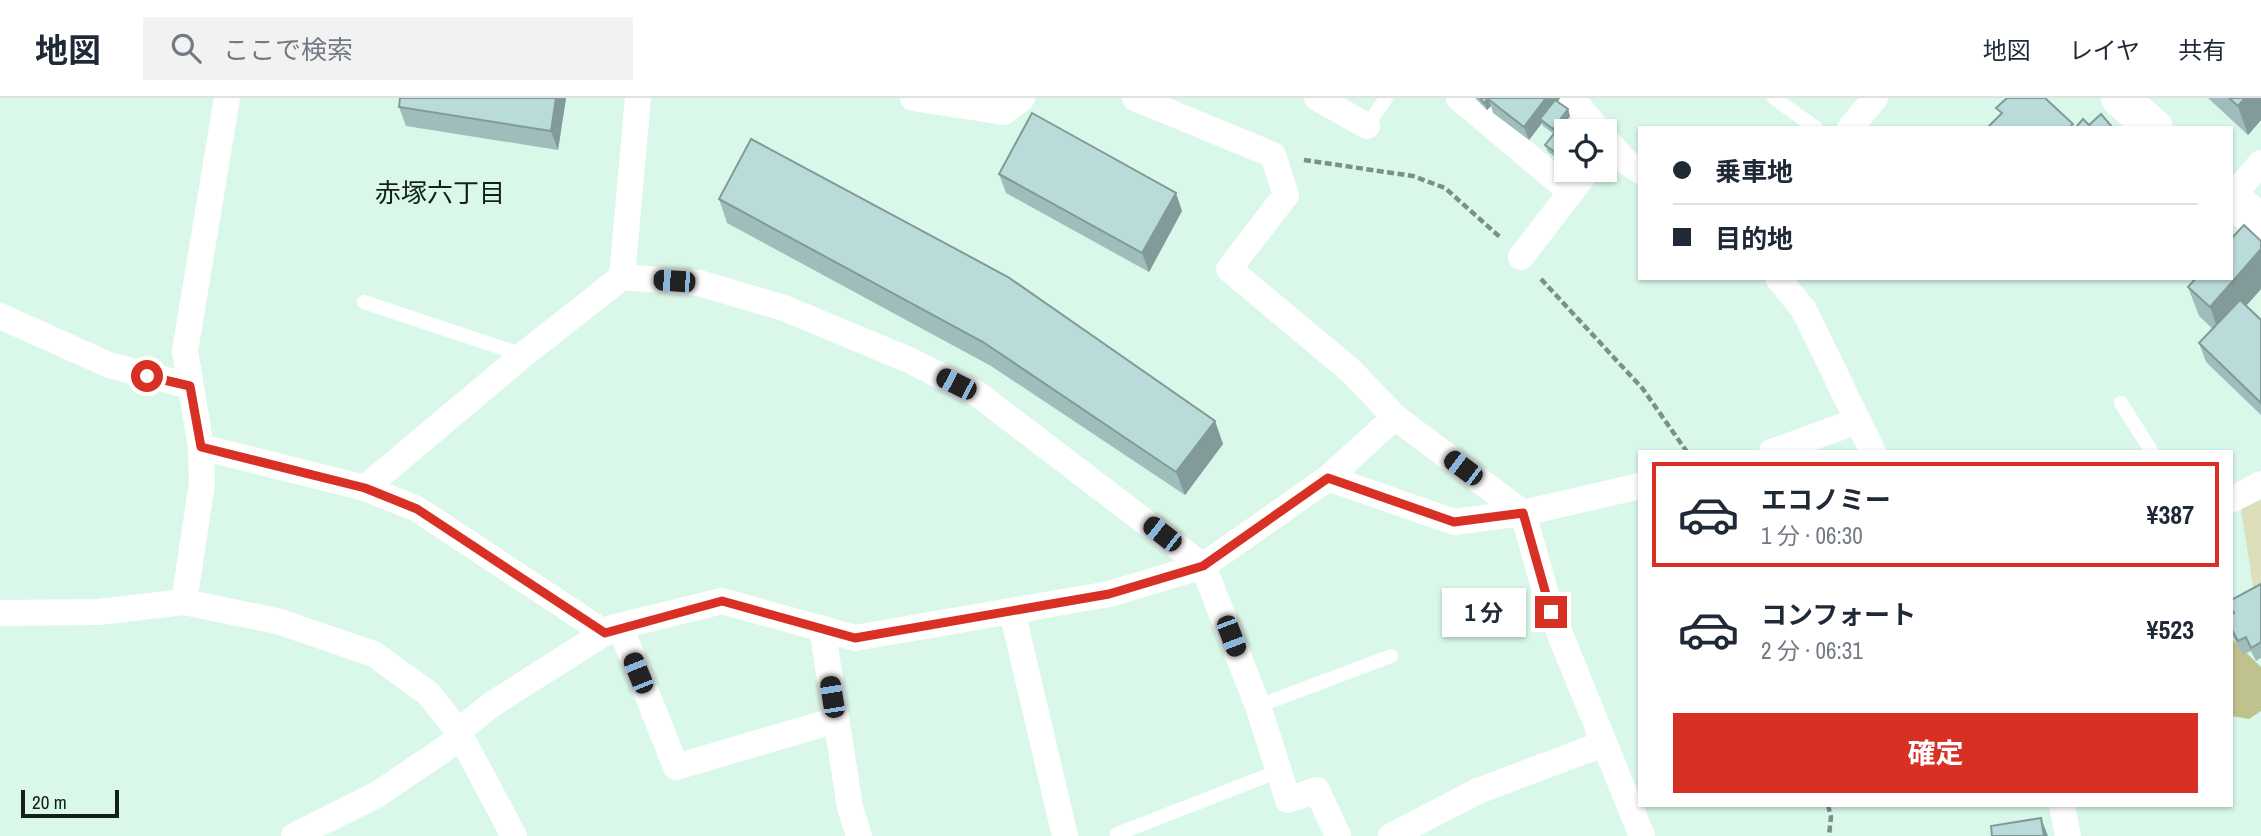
<!DOCTYPE html>
<html lang="ja">
<head>
<meta charset="utf-8">
<style>
	:root { --surface:#fff; --page:#f2f2f3; --text:#1f2937; --muted:#747a83; --line:#e0e1e3; --accent:#d93025 }
	body { margin:0; font-family:"Archivo Narrow","Noto Sans JP",sans-serif; background:var(--page); color:var(--text); height:100vh; display:flex; flex-direction:column; font-size:26px; white-space:nowrap }
	* { box-sizing:border-box; margin:0 }
	p { font-size:23px; color:var(--muted) }
	.icon { flex:none; width:38px; height:38px; fill:none; stroke:currentColor; stroke-width:2; stroke-linecap:round; stroke-linejoin:round }
	.map { position:relative; flex:1; overflow:hidden }
	.drawer { position:absolute; left:1638px; top:352px; width:595px; height:357px; display:flex; flex-direction:column; background:var(--surface); border-radius:0px; box-shadow:0 2px 5px #0004 }
	.drawer>* { flex:none }
	.hud { position:absolute; left:1638px; top:28px; width:595px; height:154px; border-radius:0px; box-shadow:0 2px 5px #0004; display:grid; align-content:center; height:154px; padding:0 35px; background:var(--surface) }
	.buttons { position:absolute; left:1554px; top:21px; display:grid; gap:14px }
	.buttons a { display:grid; place-items:center; width:63px; height:63px; border-radius:0px; background:var(--surface); box-shadow:0 2px 5px #0004; font-size:35px }
	.scale { position:absolute; left:21px; bottom:18px; width:98px; box-sizing:border-box; padding-left:7px; border:4px solid #15201b; border-top:0; font-size:19px; line-height:24px; white-space:nowrap; color:#15201b; -webkit-text-stroke:5px #d9f8e9; paint-order:stroke }
	.end { position:absolute; width:32px; height:32px; margin:-16px; border:9px solid #d93025; background:#fff; box-shadow:0 0 0 4px #fff }
	.from { border-radius:50% }
	.bubble { position:absolute; height:49px; border-radius:0px; background:var(--surface); box-shadow:0 2px 5px #0004; font-size:23px; font-weight:700; line-height:49px; text-align:center }
	.car { position:absolute; width:21px; height:42px; margin:-21px -10px; border-radius:9px; box-shadow:0 0 5px 2px #0007; background:linear-gradient(#222 24%,#8ab4d8 0 40%,#222 0 76%,#8ab4d8 0 86%,#222 0) }
	.hud b { display:flex; align-items:center; gap:24px; height:66px; font-size:26px }
	.hud b+b { border-top:2px solid var(--line) }
	.hud i { width:18px; height:18px; background:var(--text) }
	ul { padding:12px 0 0; list-style:none }
	li { display:flex; align-items:center; gap:21px; height:105px; margin:0 14px 10px; padding:0 21px; border:4px solid transparent; border-radius:0px }
	li div { flex:1 }
	li b { display:block; font-size:26px }
	li em { font-style:normal; font-weight:700 }
	li.selected { border-color:var(--accent) }
	li>.icon { width:63px; height:63px; stroke-width:1.5 }
	.button { display:flex; gap:14px; margin-top:auto; padding:14px 35px }
	.button a { flex:1; height:80px; border-radius:0px; background:var(--accent); color:#fff; font-size:28px; font-weight:700; line-height:80px; text-align:center }
	header { display:flex; align-items:center; gap:42px; box-sizing:border-box; height:98px; padding:0 35px; background:var(--surface); border-bottom:2px solid var(--line) }
	header strong { font-size:33px }
	nav { display:flex; gap:38px; margin-inline-start:auto; font-size:24px }
	.search { width:490px; height:63px; background:var(--page); display:flex; align-items:center; gap:18px; box-sizing:border-box; padding:0 24px; border-radius:0px; color:var(--muted); font-size:26px }
	.map>svg:first-child { display:block }
	.green { fill:#dcdebc }
	.forest { fill:#c0c28d }
	.lines { fill:none; stroke-linecap:round; stroke-linejoin:round }
	.path { stroke:#7b9086; stroke-width:4.5; stroke-dasharray:7 3.5; stroke-linecap:butt }
	.service { stroke:#fff; stroke-width:14 }
	.minor { stroke:#fff; stroke-width:26 }
	.secondary { stroke:#fff; stroke-width:38 }
	.wall { fill:#9fbdbb }
	.shaded-wall { fill:#829a99 }
	.building { fill:#b9dcda; stroke:#829a99; stroke-width:2 }
	.route { stroke:#d93025; stroke-width:9 }
	.labels { text-anchor:middle; stroke-width:6; stroke-linejoin:round; paint-order:stroke }
	.neighbourhood-label { font-size:26px; fill:#15201b; stroke:#d9f8e9 }
</style>
</head>
<body>
<header>
<strong>地図</strong>
<div class="search"><svg class="icon" aria-label="search" viewBox="0 0 24 24"><circle cx="10" cy="10" r="6"/><path d="M15 15l6 6"/></svg>ここで検索</div>
<nav><a>地図</a><a>レイヤ</a><a>共有</a></nav>
</header>
<div class="map">
<svg width="2261" height="738" viewBox="0 0 2261 738">
	<rect width="100%" height="100%" fill="#d9f8e9"/>
	<polygon class="green" points="2261,402 2261,491 2254,494 2241,411"/>
	<polygon class="forest" points="2231,540 2261,569 2261,613 2249,621 2231,618"/>
	<g class="lines">
		<g class="path">
			<polyline points="1304,62 1413,78 1445,90 1501,140"/>
			<polyline points="1541,181 1643,291 1687,354"/>
			<polyline points="1828,707 1831,719 1829,738"/>
		</g>
		<g class="service">
			<polyline points="1774,0 1816,30"/>
			<polyline points="1367,28 1386,0"/>
			<polyline points="364,204 523,257"/>
			<polyline points="2121,305 2152,354"/>
			<polyline points="1258,608 1391,558"/>
			<polyline points="1117,736 1279,673"/>
		</g>
		<g class="minor">
			<polyline points="913,0 1004,14 1022,0"/>
			<polyline points="1135,0 1273,57 1286,97 1229,171 1351,273 1395,319 1523,415 1551,514 1642,738"/>
			<polyline points="1317,0 1367,28"/>
			<polyline points="1459,0 1571,94"/>
			<polyline points="1572,0 1599,33"/>
			<polyline points="1850,30 1875,0"/>
			<polyline points="1605,40 1625,63 1640,73"/>
			<polyline points="2231,99 2261,65"/>
			<polyline points="1521,159 1588,72"/>
			<polyline points="622,179 699,185 784,210 909,262 979,297 1203,468 1258,608 1288,702 1317,692 1338,738"/>
			<polyline points="1778,180 1804,212 1873,354"/>
			<polyline points="0,218 109,267 190,288"/>
			<polyline points="201,349 365,390 417,411 605,535"/>
			<polyline points="1772,354 1857,323"/>
			<polyline points="1328,380 1454,424 1523,415 1640,388"/>
			<polyline points="365,390 523,257 622,179 638,0"/>
			<polyline points="2231,402 2261,386"/>
			<polyline points="184,504 202,385 201,349 185,253 227,0"/>
			<polyline points="1012,513 1065,738"/>
			<polyline points="0,515 99,514 184,504 277,523 374,556 429,596 458,633 514,738"/>
			<polyline points="620,528 676,669 836,622"/>
			<polyline points="822,530 850,709 859,738"/>
			<polyline points="458,633 494,605 612,530 722,503 855,540 1109,496 1203,468 1328,380 1395,319"/>
			<polyline points="2062,707 2068,738"/>
			<polyline points="294,738 378,696 462,639"/>
			<polyline points="1391,738 1478,693 1603,646"/>
		</g>
		<g class="secondary">
			<polyline points="2120,0 2154,30"/>
			<polyline points="2231,99 2261,126"/>
		</g>
	</g>
	<g class="wall">
		<polygon points="566,0 558,52 406,28 399,9"/>
		<polygon points="1475,0 1560,0 1558,4 1568,11 1570,18 1566,24 1566,72 1564,75 1557,69 1555,62 1557,60 1548,54 1545,47 1554,36 1543,28 1542,25 1529,42 1493,15 1491,8 1487,12"/>
		<polygon points="2208,0 2261,0 2261,22 2248,37"/>
		<polygon points="999,76 1182,113 1149,174 1006,95"/>
		<polygon points="719,101 1215,323 1223,346 1185,397 991,268 727,125"/>
		<polygon points="2261,143 2261,191 2246,208 2261,222 2261,317 2206,264 2199,245 2213,231 2199,218 2188,189"/>
		<polygon points="2261,486 2261,560 2256,563 2251,553 2243,557 2231,535 2231,517 2232,516 2231,513 2231,502"/>
	</g>
	<g class="shaded-wall">
		<polygon points="556,0 566,0 558,52 551,33"/>
		<polygon points="1546,0 1560,0 1543,23 1540,21 1542,25 1529,42 1524,29"/>
		<polygon points="2245,0 2261,0 2261,22 2248,37 2238,8"/>
		<polygon points="1488,1 1491,8 1487,12 1484,5"/>
		<polygon points="1568,11 1570,18 1556,38 1553,31"/>
		<polygon points="1566,62 1566,72 1564,75 1561,68"/>
		<polygon points="1176,95 1182,113 1149,174 1142,155"/>
		<polygon points="2261,151 2261,191 2220,237 2210,209"/>
		<polygon points="1215,323 1223,346 1185,397 1176,374"/>
		<polygon points="2041,720 2048,738 2044,738"/>
	</g>
	<g class="building">
		<polygon points="400,0 556,0 551,33 399,9"/>
		<polygon points="1480,0 1489,0 1484,5"/>
		<polygon points="1489,0 1546,0 1524,29 1488,1"/>
		<polygon points="2007,0 2045,0 2073,26 2069,30 1987,30 2002,15 1996,10"/>
		<polygon points="2229,0 2245,0 2238,8"/>
		<polygon points="1555,2 1568,11 1553,31 1540,21"/>
		<polygon points="1032,15 1176,95 1142,155 999,76"/>
		<polygon points="2101,16 2113,30 2078,30 2077,28 2083,21 2089,27"/>
		<polygon points="1564,23 1578,33 1566,33 1566,62 1561,68 1555,62 1559,57 1545,47"/>
		<polygon points="751,41 1008,179 1215,323 1176,374 983,244 719,101"/>
		<polygon points="2244,127 2261,143 2261,151 2210,209 2188,189 2196,180 2231,180 2231,141"/>
		<polygon points="2240,202 2261,222 2261,305 2199,245"/>
		<polygon points="2261,486 2261,544 2251,550 2246,539 2238,543 2231,530 2231,517 2234,515 2231,510 2231,502"/>
		<polygon points="2041,720 2044,738 1992,738 1991,728"/>
	</g>
	<g class="lines">
		<polyline class="route" points="147,278 190,288 201,349 365,390 417,411 605,535 722,503 855,540 1109,496 1203,468 1328,380 1454,424 1523,415 1551,514"/>
	</g>
	<g class="labels">
		<g class="neighbourhood-label">
			<text x="440" y="104">赤塚六丁目</text>
		</g>
	</g>
</svg>
<div class="buttons">
<a><svg class="icon" aria-label="locate" viewBox="0 0 24 24"><circle cx="12" cy="12" r="6"/><path d="M12 2v4M12 18v4M2 12h4M18 12h4"/></svg></a>
</div>
<div class="scale">20 m</div>
<i class="end from" style="left:147px;top:278px"></i>
<i class="end" style="left:1551px;top:514px"></i>
<div class="bubble" style="left:1442px;top:490px;width:84px">1 分</div>
<i class="car" style="left:674px;top:183px;rotate:274deg"></i>
<i class="car" style="left:956px;top:286px;rotate:297deg"></i>
<i class="car" style="left:1463px;top:370px;rotate:307deg"></i>
<i class="car" style="left:1162px;top:436px;rotate:308deg"></i>
<i class="car" style="left:1231px;top:538px;rotate:159deg"></i>
<i class="car" style="left:638px;top:575px;rotate:338deg"></i>
<i class="car" style="left:832px;top:599px;rotate:351deg"></i>
<div class="hud">
<b><i class="from"></i>乗車地</b>
<b><i></i>目的地</b>
</div>
<section class="drawer">
<ul>
<li class="selected"><svg class="icon" aria-label="car" viewBox="0 0 24 24"><path d="M5 17H2v-5l4-1 3-4h7l3 4 3 1v5h-3M9 17h6M6 11h13"/><circle cx="7" cy="17" r="2"/><circle cx="17" cy="17" r="2"/></svg><div><b>エコノミー</b><p>1 分 · 06:30</p></div><em>¥387</em></li>
<li><svg class="icon" aria-label="car" viewBox="0 0 24 24"><path d="M5 17H2v-5l4-1 3-4h7l3 4 3 1v5h-3M9 17h6M6 11h13"/><circle cx="7" cy="17" r="2"/><circle cx="17" cy="17" r="2"/></svg><div><b>コンフォート</b><p>2 分 · 06:31</p></div><em>¥523</em></li>
</ul>
<div class="button"><a>確定</a></div>
</section>
</div>
</body>
</html>
